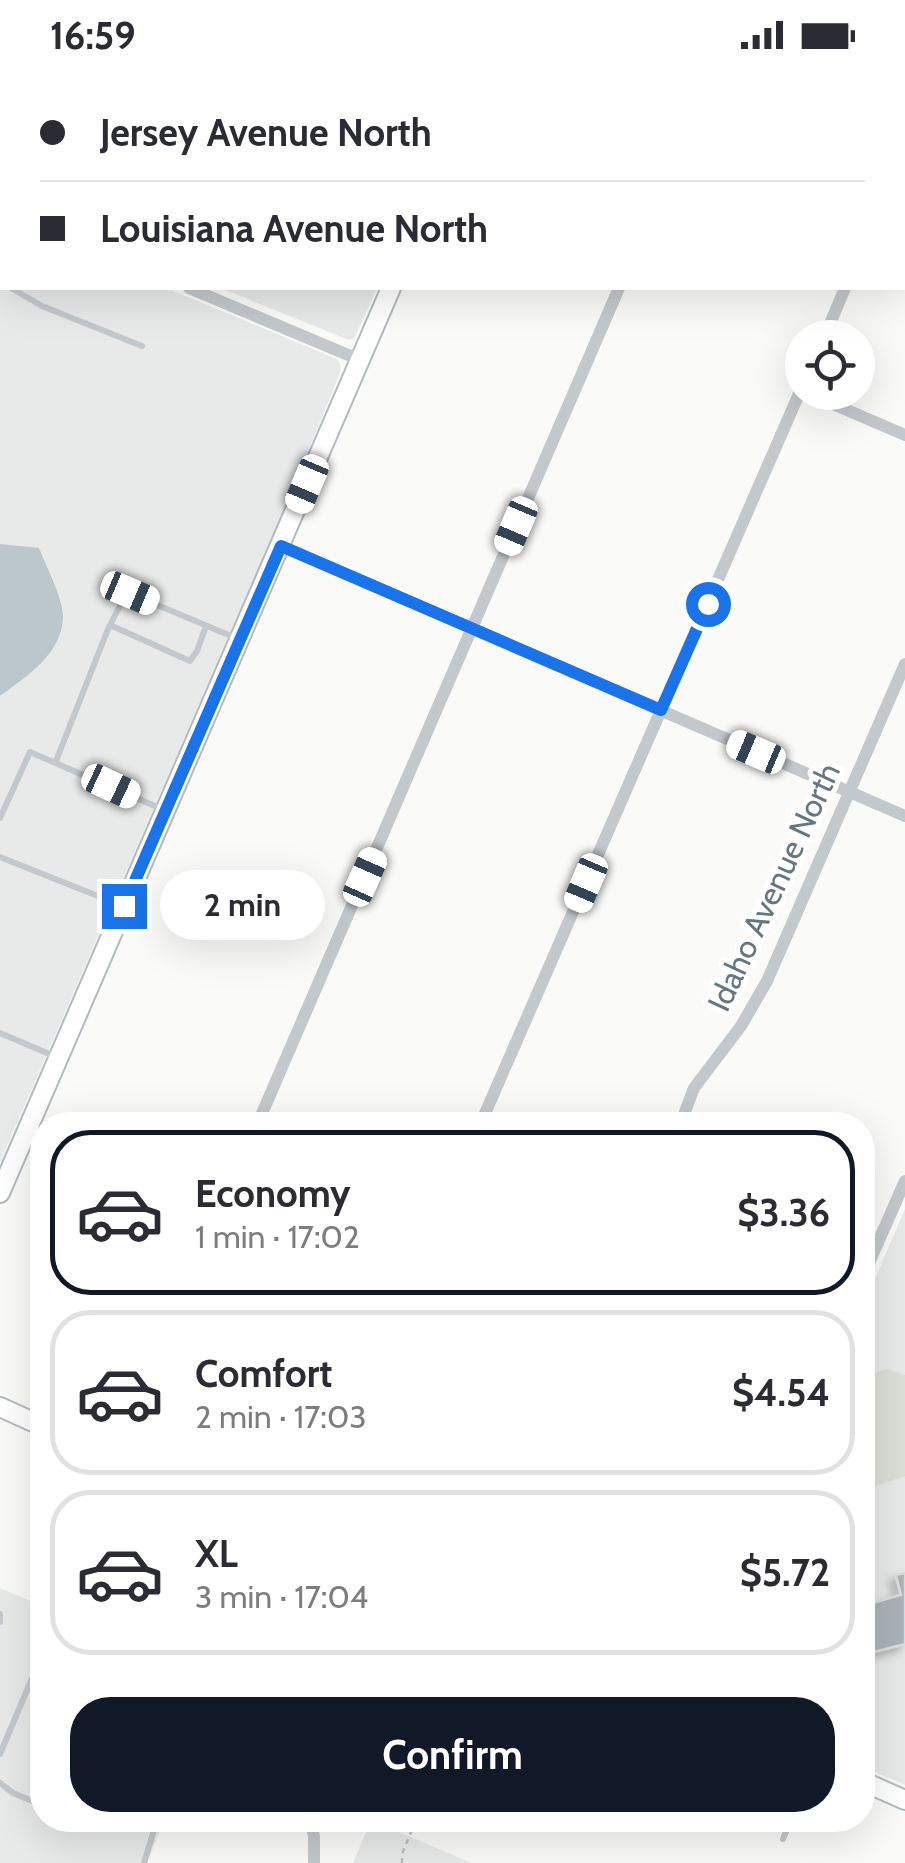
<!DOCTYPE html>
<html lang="en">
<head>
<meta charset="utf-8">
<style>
	:root { --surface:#fff; --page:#f7f7f7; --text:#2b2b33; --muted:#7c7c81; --line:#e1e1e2; --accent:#111827 }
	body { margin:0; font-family:Cabin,sans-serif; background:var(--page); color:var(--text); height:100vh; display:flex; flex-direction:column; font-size:38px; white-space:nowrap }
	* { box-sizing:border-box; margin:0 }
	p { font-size:32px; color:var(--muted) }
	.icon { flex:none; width:55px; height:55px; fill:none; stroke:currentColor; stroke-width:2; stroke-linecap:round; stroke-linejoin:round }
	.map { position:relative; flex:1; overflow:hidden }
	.details { position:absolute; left:30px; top:1042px; width:845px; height:720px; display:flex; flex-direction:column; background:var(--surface); border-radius:40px; box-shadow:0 10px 40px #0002 }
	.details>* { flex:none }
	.top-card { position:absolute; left:0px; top:0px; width:905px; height:220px; box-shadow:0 10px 40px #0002; display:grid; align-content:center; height:220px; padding:0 40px; background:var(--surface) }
	.tools { position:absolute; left:785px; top:250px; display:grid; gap:20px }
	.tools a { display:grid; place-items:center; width:90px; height:90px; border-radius:50%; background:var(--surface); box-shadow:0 10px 40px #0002; font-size:50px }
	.end { position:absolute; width:45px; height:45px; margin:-22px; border:12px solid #1a73e8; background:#fff; box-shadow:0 0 0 5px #fff }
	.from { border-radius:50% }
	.bubble { position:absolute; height:70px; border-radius:35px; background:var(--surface); box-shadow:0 10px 40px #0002; font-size:32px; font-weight:800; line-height:70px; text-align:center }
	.car { position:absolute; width:30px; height:60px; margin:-30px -15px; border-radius:12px; box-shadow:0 0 8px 2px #0007; background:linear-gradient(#fff 24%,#345 0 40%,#fff 0 76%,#345 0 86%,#fff 0) }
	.top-card b { display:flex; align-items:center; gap:35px; height:95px; font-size:38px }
	.top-card b+b { border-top:2px solid var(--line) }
	.top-card i { width:25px; height:25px; background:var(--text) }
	ul { padding:18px 0 0; list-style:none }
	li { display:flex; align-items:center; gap:30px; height:165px; margin:0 20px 15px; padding:0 20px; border:5px solid var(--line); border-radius:40px }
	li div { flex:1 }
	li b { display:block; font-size:38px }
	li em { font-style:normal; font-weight:800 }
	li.selected { border-color:var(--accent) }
	li>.icon { width:90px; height:90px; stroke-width:1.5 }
	.button { display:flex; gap:20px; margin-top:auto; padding:20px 40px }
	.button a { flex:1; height:115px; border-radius:40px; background:var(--accent); color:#fff; font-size:40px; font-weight:800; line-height:115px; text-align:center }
	.status { display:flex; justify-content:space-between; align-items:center; height:70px; padding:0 50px; background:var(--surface); direction:ltr }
	.status svg { height:28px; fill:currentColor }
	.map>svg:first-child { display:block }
	.built { fill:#e8e9e9 }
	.green { fill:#dadfd7 }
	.water { fill:#bbc7cb }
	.building { fill:#aab3b9; stroke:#dcdcda; stroke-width:2.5; filter:url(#shadow) }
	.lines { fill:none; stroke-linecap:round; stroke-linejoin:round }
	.secondary-casing { stroke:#b3babf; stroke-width:22 }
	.path { stroke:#bbbfc2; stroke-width:2.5; stroke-dasharray:5 5; stroke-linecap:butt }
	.lane { stroke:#c3c8cc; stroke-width:6 }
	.street { stroke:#c3c8cc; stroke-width:12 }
	.secondary { stroke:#fff; stroke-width:18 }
	.route { stroke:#1a73e8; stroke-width:12 }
	.labels { text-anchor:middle; stroke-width:10; stroke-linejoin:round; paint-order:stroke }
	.street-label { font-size:32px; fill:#657683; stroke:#fff }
</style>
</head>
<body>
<div class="status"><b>16:59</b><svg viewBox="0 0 49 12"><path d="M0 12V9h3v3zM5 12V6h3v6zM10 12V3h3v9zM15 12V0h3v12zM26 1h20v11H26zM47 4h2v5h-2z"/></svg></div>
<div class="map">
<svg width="905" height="1793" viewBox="0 0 905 1793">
	<defs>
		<filter id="shadow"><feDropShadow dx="-5.5" dy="5.5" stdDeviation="5" flood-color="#0004"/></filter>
	</defs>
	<rect width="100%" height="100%" fill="#fafaf8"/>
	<g class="built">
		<polygon points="0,0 472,0 471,2 2,2 2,218 166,218 337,289 341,296 340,303 293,418 0,1092"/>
		<polygon points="220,218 377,218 355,267 349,270"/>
		<polygon points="905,1139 905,1715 863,1697 863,1237"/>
		<polygon points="0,1518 42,1536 42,1750 164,1750 147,1793 0,1793"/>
		<polygon points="371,1750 472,1793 353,1793"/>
	</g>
	<polygon class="green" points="887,1299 905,1305 905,1406 870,1418 863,1418 863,1324 871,1304"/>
	<path class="water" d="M 0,474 L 39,478 C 46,496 63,528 63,547 C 62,584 27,606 0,626 Z"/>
	<polygon class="building" points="905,1503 905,1574 862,1585 862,1536 901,1525 896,1505"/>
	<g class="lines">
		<defs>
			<g id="secondary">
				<polyline points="483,2 485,0"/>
				<polyline points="0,1123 391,218"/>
				<polyline points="0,1337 42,1356"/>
				<polyline points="862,1711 905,1730"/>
			</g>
		</defs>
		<use href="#secondary" class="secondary-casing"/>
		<polyline class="path" points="402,1793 402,1784 416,1750"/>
		<g class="lane">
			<polyline points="17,2 18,0"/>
			<polyline points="265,2 267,0"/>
			<polyline points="0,43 2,37"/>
			<polyline points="0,68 2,69"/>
			<polyline points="0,166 2,168"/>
			<polyline points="0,206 2,203"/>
			<polyline points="0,211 2,212"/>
			<polyline points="11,218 42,236 142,276"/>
			<polyline points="110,555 190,591 197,581 206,556"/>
			<polyline points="56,691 108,559 126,524 129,523 238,569"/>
			<polyline points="0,748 30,682 164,740"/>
			<polyline points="0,787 123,836"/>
			<polyline points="0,963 54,986"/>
			<polyline points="0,1544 0,1552"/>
			<polyline points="0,1684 33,1606 42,1593"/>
			<polyline points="0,1713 13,1723 42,1735"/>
			<polyline points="783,1769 791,1750"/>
			<polyline points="144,1793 157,1750"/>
		</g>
		<g class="street">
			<polyline points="711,2 713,0"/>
			<polyline points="902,84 905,78"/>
			<polyline points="189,218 360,290"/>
			<polyline points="824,268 845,218"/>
			<polyline points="805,322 905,365"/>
			<polyline points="281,476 905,746"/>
			<polyline points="257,1055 619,218"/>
			<polyline points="480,1055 802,317"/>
			<polyline points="680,1055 694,1018 741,956 767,911 905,594"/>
			<polyline points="862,1167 878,1173"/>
			<polyline points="862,1209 905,1111"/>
			<polyline points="311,1750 314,1767 314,1793"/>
		</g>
		<use href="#secondary" class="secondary"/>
	</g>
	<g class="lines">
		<polyline class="route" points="124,836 281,476 661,640 708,534"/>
	</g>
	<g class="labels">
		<g class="street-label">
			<text transform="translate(774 817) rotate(-65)" y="11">Idaho Avenue North</text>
		</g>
	</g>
</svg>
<div class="tools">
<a><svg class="icon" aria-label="locate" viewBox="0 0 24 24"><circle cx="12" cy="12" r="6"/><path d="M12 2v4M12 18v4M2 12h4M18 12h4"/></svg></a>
</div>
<i class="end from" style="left:708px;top:534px"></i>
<i class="end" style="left:124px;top:836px"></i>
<div class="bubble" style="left:160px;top:800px;width:165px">2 min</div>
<i class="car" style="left:307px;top:414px;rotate:203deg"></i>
<i class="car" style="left:516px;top:456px;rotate:203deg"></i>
<i class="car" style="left:130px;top:523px;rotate:113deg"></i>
<i class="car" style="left:756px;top:682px;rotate:293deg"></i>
<i class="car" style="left:111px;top:716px;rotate:115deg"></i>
<i class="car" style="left:365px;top:807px;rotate:24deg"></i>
<i class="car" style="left:586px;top:813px;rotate:203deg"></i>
<div class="top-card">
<b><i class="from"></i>Jersey Avenue North</b>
<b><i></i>Louisiana Avenue North</b>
</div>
<section class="details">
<ul>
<li class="selected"><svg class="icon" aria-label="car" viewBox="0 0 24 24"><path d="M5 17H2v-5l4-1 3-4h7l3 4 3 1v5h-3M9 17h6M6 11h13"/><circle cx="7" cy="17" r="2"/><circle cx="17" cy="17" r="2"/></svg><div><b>Economy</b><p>1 min · 17:02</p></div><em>$3.36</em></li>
<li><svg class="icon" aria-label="car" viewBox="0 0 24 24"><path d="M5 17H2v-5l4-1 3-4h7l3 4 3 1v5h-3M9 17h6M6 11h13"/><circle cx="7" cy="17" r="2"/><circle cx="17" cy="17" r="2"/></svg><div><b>Comfort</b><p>2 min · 17:03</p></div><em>$4.54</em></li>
<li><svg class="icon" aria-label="car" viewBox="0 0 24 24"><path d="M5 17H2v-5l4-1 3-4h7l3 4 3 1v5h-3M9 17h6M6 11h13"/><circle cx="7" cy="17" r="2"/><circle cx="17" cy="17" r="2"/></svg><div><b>XL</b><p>3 min · 17:04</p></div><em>$5.72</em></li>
</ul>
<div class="button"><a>Confirm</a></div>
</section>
</div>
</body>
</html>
